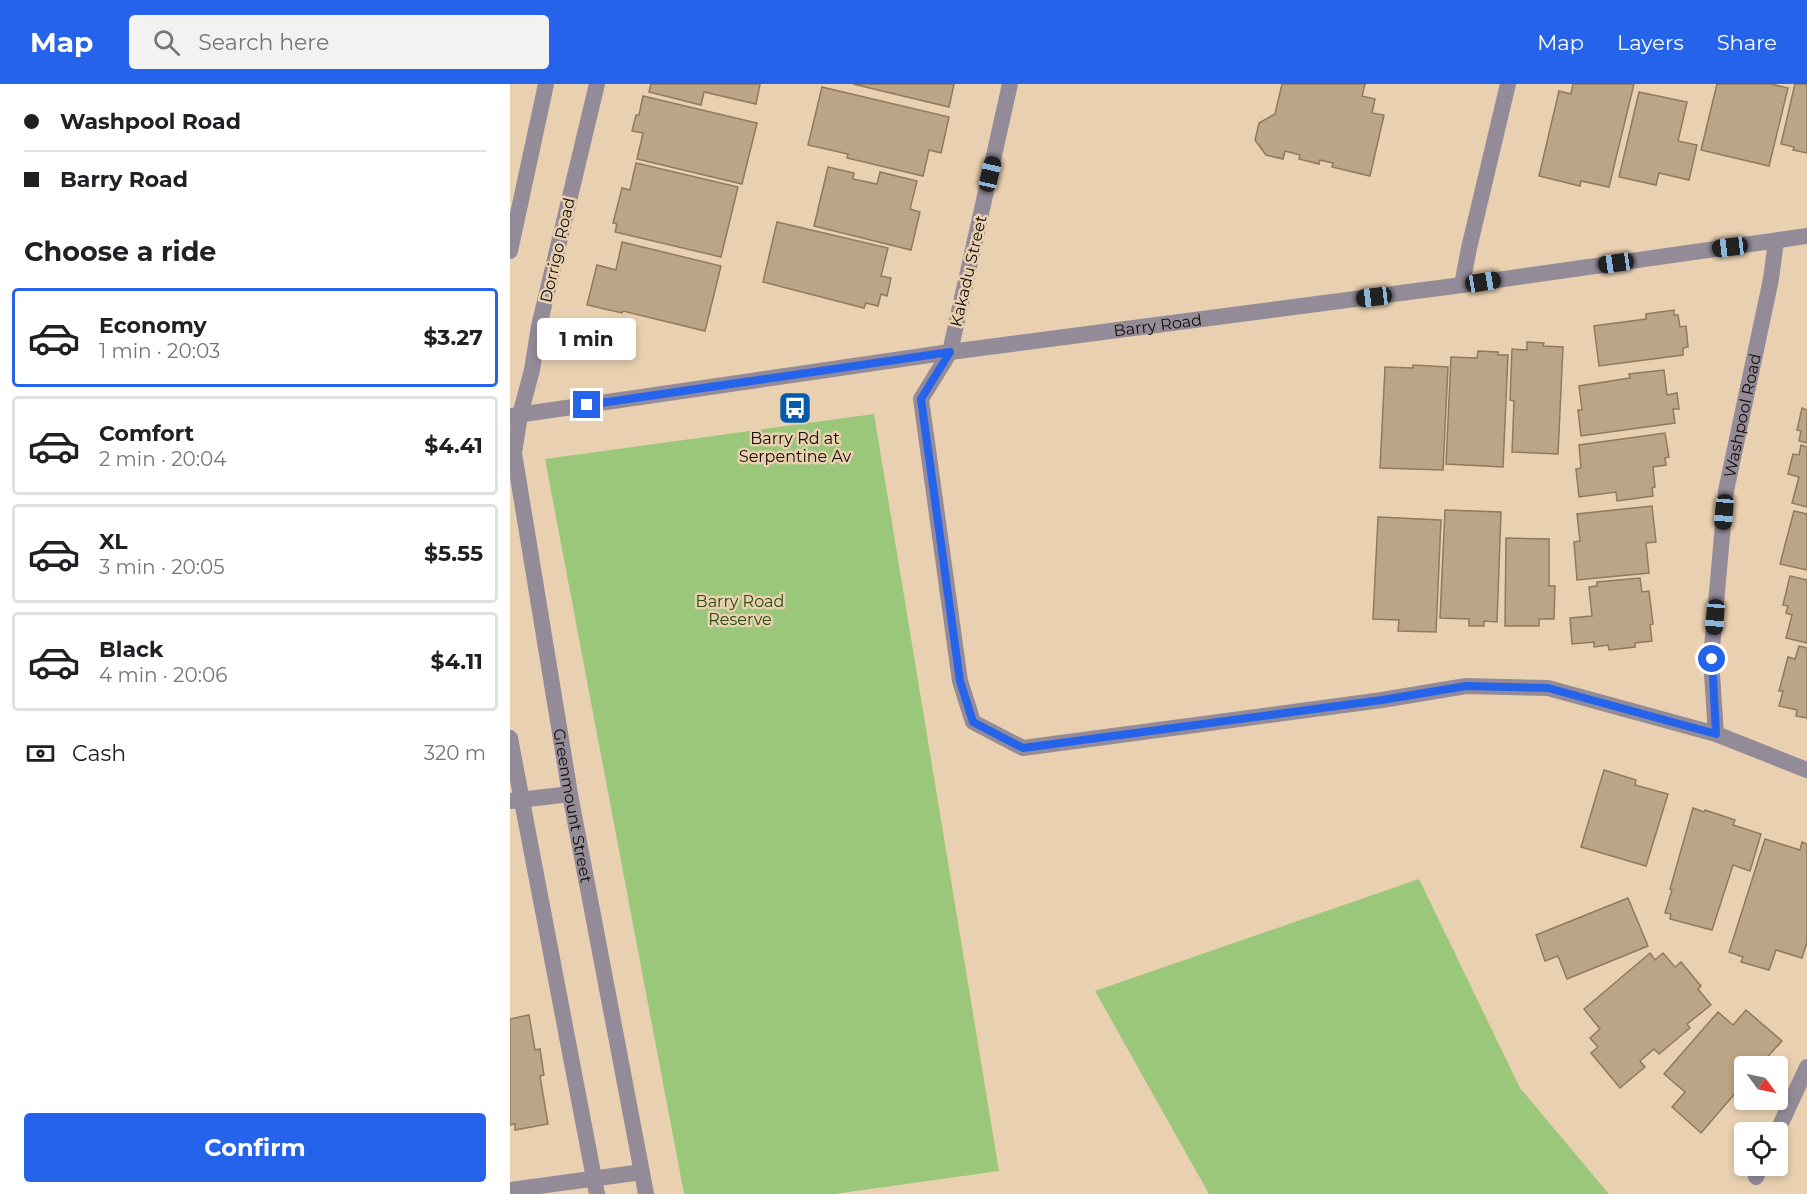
<!DOCTYPE html>
<html lang="en">
<head>
<meta charset="utf-8">
<style>
	:root { --surface:#fff; --page:#f2f2f2; --text:#202124; --muted:#757577; --line:#e0e0e0; --accent:#2563eb }
	body { margin:0; font-family:Montserrat,sans-serif; background:var(--page); color:var(--text); height:100vh; display:flex; flex-direction:column; font-size:22px; white-space:nowrap }
	* { box-sizing:border-box; margin:0 }
	p { font-size:20px; color:var(--muted) }
	.icon { flex:none; width:33px; height:33px; fill:none; stroke:currentColor; stroke-width:2; stroke-linecap:round; stroke-linejoin:round }
	.map { position:relative; flex:1; overflow:hidden }
	.panel { display:flex; flex-direction:column; background:var(--surface); width:510px }
	.panel>* { flex:none }
	.banner { display:grid; align-content:center; height:132px; padding:0 24px; background:var(--surface) }
	.needle { width:39px; rotate:123deg }
	.controls { position:absolute; left:1224px; top:972px; display:grid; gap:12px }
	.controls a { display:grid; place-items:center; width:54px; height:54px; border-radius:6px; background:var(--surface); box-shadow:0 3px 9px #0003; font-size:30px }
	.end { position:absolute; width:27px; height:27px; margin:-14px; border:8px solid #2563eb; background:#fff; box-shadow:0 0 0 3px #fff }
	.from { border-radius:50% }
	.bubble { position:absolute; height:42px; border-radius:6px; background:var(--surface); box-shadow:0 3px 9px #0003; font-size:20px; font-weight:700; line-height:42px; text-align:center }
	.car { position:absolute; width:18px; height:36px; margin:-18px -9px; border-radius:8px; box-shadow:0 0 4px 2px #0007; background:linear-gradient(#222 24%,#8ab4d8 0 40%,#222 0 76%,#8ab4d8 0 86%,#222 0) }
	.banner b { display:flex; align-items:center; gap:21px; height:57px; font-size:22px }
	.banner b+b { border-top:2px solid var(--line) }
	.banner i { width:15px; height:15px; background:var(--text) }
	ul { padding:0; list-style:none }
	li { display:flex; align-items:center; gap:18px; height:99px; margin:0 12px 9px; padding:0 12px; border:3px solid var(--line); border-radius:6px }
	li div { flex:1 }
	li b { display:block; font-size:22px }
	li em { font-style:normal; font-weight:700 }
	li.on { border-color:var(--accent) }
	li>.icon { width:54px; height:54px; stroke-width:1.5 }
	h2 { padding:0 24px; font-size:27px; line-height:72px }
	.pay { display:flex; align-items:center; gap:15px; height:66px; padding:0 24px; font-size:22px }
	.pay p { margin-inline-start:auto }
	.action { display:flex; gap:12px; margin-top:auto; padding:12px 24px }
	.action a { flex:1; height:69px; border-radius:6px; background:var(--accent); color:#fff; font-size:24px; font-weight:700; line-height:69px; text-align:center }
	header { display:flex; align-items:center; gap:36px; box-sizing:border-box; height:84px; padding:0 30px; background:var(--accent); color:#fff }
	header strong { font-size:28px }
	nav { display:flex; gap:33px; margin-inline-start:auto; font-size:21px }
	.search { width:420px; height:54px; background:var(--page); display:flex; align-items:center; gap:15px; box-sizing:border-box; padding:0 21px; border-radius:6px; color:var(--muted); font-size:22px }
	main { display:flex; flex:1; min-height:0 }
	.map>svg:first-child { display:block }
	.green { fill:#9bc77a }
	.building { fill:#bca486; stroke:#90795c; stroke-width:1.5 }
	.lines { fill:none; stroke-linecap:round; stroke-linejoin:round }
	.minor { stroke:#948b99; stroke-width:16 }
	.tertiary { stroke:#948b99; stroke-width:16 }
	.route { stroke:#2563eb; stroke-width:8 }
	.labels { text-anchor:middle; stroke-width:5; stroke-linejoin:round; paint-order:stroke }
	.street-label { font-size:16px; fill:#150c03; stroke:#e9d0b1 }
	.poi-label { font-size:16px; fill:#150c03; stroke:#e9d0b1 }
	.park-label { font-size:16px; fill:#2a490c; stroke:#e9d0b1 }
</style>
</head>
<body>
<header>
<strong>Map</strong>
<div class="search"><svg class="icon" aria-label="search" viewBox="0 0 24 24"><circle cx="10" cy="10" r="6"/><path d="M15 15l6 6"/></svg>Search here</div>
<nav><a>Map</a><a>Layers</a><a>Share</a></nav>
</header>
<main>
<section class="panel">
<div class="banner">
<b><i class="from"></i>Washpool Road</b>
<b><i></i>Barry Road</b>
</div>
<h2>Choose a ride</h2>
<ul>
<li class="on"><svg class="icon" aria-label="car" viewBox="0 0 24 24"><path d="M5 17H2v-5l4-1 3-4h7l3 4 3 1v5h-3M9 17h6M6 11h13"/><circle cx="7" cy="17" r="2"/><circle cx="17" cy="17" r="2"/></svg><div><b>Economy</b><p>1 min · 20:03</p></div><em>$3.27</em></li>
<li><svg class="icon" aria-label="car" viewBox="0 0 24 24"><path d="M5 17H2v-5l4-1 3-4h7l3 4 3 1v5h-3M9 17h6M6 11h13"/><circle cx="7" cy="17" r="2"/><circle cx="17" cy="17" r="2"/></svg><div><b>Comfort</b><p>2 min · 20:04</p></div><em>$4.41</em></li>
<li><svg class="icon" aria-label="car" viewBox="0 0 24 24"><path d="M5 17H2v-5l4-1 3-4h7l3 4 3 1v5h-3M9 17h6M6 11h13"/><circle cx="7" cy="17" r="2"/><circle cx="17" cy="17" r="2"/></svg><div><b>XL</b><p>3 min · 20:05</p></div><em>$5.55</em></li>
<li><svg class="icon" aria-label="car" viewBox="0 0 24 24"><path d="M5 17H2v-5l4-1 3-4h7l3 4 3 1v5h-3M9 17h6M6 11h13"/><circle cx="7" cy="17" r="2"/><circle cx="17" cy="17" r="2"/></svg><div><b>Black</b><p>4 min · 20:06</p></div><em>$4.11</em></li>
</ul>
<div class="pay"><svg class="icon" aria-label="cash" viewBox="0 0 24 24"><path d="M3 7h18v10H3z"/><circle cx="12" cy="12" r="2"/></svg>Cash<p>320 m</p></div>
<div class="action"><a>Confirm</a></div>
</section>
<div class="map">
<svg width="1297" height="1110" viewBox="0 0 1297 1110">
	<rect width="100%" height="100%" fill="#e9d0b1"/>
	<g class="green">
		<polygon points="364,330 489,1087 324,1110 174,1110 35,375"/>
		<polygon points="909,795 1010,1004 1099,1110 699,1110 585,907"/>
	</g>
	<g class="building">
		<polygon points="141,0 250,0 246,20 194,8 191,21 139,8"/>
		<polygon points="343,0 444,0 439,23"/>
		<polygon points="772,0 855,0 852,12 865,15 862,29 874,31 860,92 822,83 823,79 810,76 809,80 789,75 790,71 775,67 773,75 756,71 745,56 749,39 765,30"/>
		<polygon points="1063,0 1124,0 1099,103 1071,97 1070,102 1029,92 1049,7 1061,10"/>
		<polygon points="1207,0 1261,0 1278,4 1259,82 1191,66"/>
		<polygon points="1285,0 1297,0 1297,69 1283,66 1284,63 1271,60"/>
		<polygon points="312,3 439,33 431,69 419,66 413,92 337,74 338,70 298,61"/>
		<polygon points="1129,8 1177,18 1168,57 1187,61 1179,96 1149,89 1146,101 1109,93"/>
		<polygon points="133,12 247,39 232,100 127,75 133,49 122,47 126,31 129,31"/>
		<polygon points="126,79 228,103 211,173 105,148 107,140 103,139 112,104 120,106"/>
		<polygon points="318,83 344,89 343,95 367,100 370,88 407,97 400,125 410,128 401,166 304,142"/>
		<polygon points="267,138 378,164 371,192 381,194 377,212 371,210 368,222 356,219 354,224 253,198"/>
		<polygon points="112,158 211,182 195,247 113,227 112,229 77,221 87,181 106,186"/>
		<polygon points="1164,226 1164,231 1168,231 1170,243 1176,242 1178,263 1173,264 1173,271 1089,282 1084,242 1136,235 1136,230"/>
		<polygon points="1017,258 1034,259 1033,262 1053,263 1048,370 1002,368 1004,317 1000,316 1002,265 1017,266"/>
		<polygon points="968,267 988,268 988,271 998,271 993,383 936,380 941,273 967,274"/>
		<polygon points="903,281 938,283 933,386 870,384 875,283 903,284"/>
		<polygon points="1154,286 1157,311 1167,309 1169,325 1163,325 1165,339 1071,352 1068,326 1072,326 1069,302 1120,294 1119,290"/>
		<polygon points="1292,324 1297,326 1297,359 1289,357 1291,347 1287,346"/>
		<polygon points="1155,349 1159,373 1155,374 1156,381 1143,383 1145,403 1142,404 1143,412 1107,417 1106,408 1069,413 1066,385 1071,384 1069,361"/>
		<polygon points="1291,361 1297,363 1297,423 1282,419 1289,393 1278,390 1283,370 1289,371"/>
		<polygon points="1142,422 1146,458 1136,459 1139,489 1067,496 1064,458 1070,457 1067,430"/>
		<polygon points="935,426 991,428 987,538 974,537 974,542 959,542 959,535 930,534"/>
		<polygon points="1284,427 1297,430 1297,486 1270,480"/>
		<polygon points="868,433 931,436 926,548 888,547 889,536 863,535"/>
		<polygon points="996,454 1039,455 1039,502 1045,502 1044,535 1029,535 1029,542 995,542"/>
		<polygon points="1280,492 1297,496 1297,559 1276,554 1282,531 1276,529 1278,522 1273,521"/>
		<polygon points="1130,494 1132,508 1139,507 1143,540 1140,541 1142,557 1125,559 1125,563 1099,566 1098,561 1084,563 1084,558 1062,560 1060,534 1082,532 1079,503 1087,502 1087,498"/>
		<polygon points="1289,562 1297,564 1297,634 1286,632 1287,626 1269,622 1273,607 1269,607 1278,573 1285,575"/>
		<polygon points="1094,686 1126,696 1125,701 1158,710 1136,782 1071,763"/>
		<polygon points="1183,724 1194,728 1195,726 1225,736 1223,741 1251,750 1240,787 1223,781 1202,846 1160,835 1161,830 1155,829 1162,806 1160,805"/>
		<polygon points="1255,755 1290,766 1292,758 1297,760 1297,858 1292,874 1266,866 1259,886 1231,878 1233,873 1219,868"/>
		<polygon points="1118,814 1138,862 1057,895 1048,872 1035,877 1026,851"/>
		<polygon points="1140,869 1145,876 1153,869 1165,883 1171,878 1191,902 1188,905 1201,921 1177,940 1180,944 1149,970 1144,965 1130,977 1135,983 1110,1004 1081,969 1088,963 1080,954 1090,945 1074,925"/>
		<polygon points="1236,926 1272,957 1249,982 1234,982 1234,999 1191,1049 1162,1023 1175,1008 1154,990 1208,928 1223,941"/>
		<polygon points="19,931 25,966 30,965 34,991 30,992 38,1040 5,1046 5,1040 0,1041 0,935"/>
	</g>
	<g class="lines">
		<g class="minor">
			<path id="s1" d="M 87,0 L 29,242 L 22,286 L 10,331 L 4,369 L 60,710 L 136,1110"/>
			<polyline points="500,0 440,268 411,315 450,597 463,638 513,664 872,616 956,602 1038,604 1206,650 1297,686"/>
			<polyline points="0,167 36,0"/>
			<polyline points="952,201 959,164 998,0"/>
			<path id="s2" d="M 1206,650 L 1201,575 L 1216,407 L 1261,195 L 1266,157"/>
			<polyline points="0,654 87,1110"/>
			<polyline points="1,717 60,710"/>
			<polyline points="1267,1048 1297,983"/>
			<polyline points="1246,1093 1251,1082"/>
			<polyline points="0,1106 132,1088"/>
		</g>
		<path class="tertiary" id="s3" d="M 0,332 L 440,268 L 952,201 L 1297,152"/>
	</g>
	<g class="lines">
		<polyline class="route" points="77,321 440,268 411,315 450,597 463,638 513,664 872,616 956,602 1038,604 1206,650 1202,575"/>
	</g>
	<defs>
		<symbol id="bus-square" viewBox="-11 -11 22 22"><rect x="-9" y="-9" width="18" height="18" rx="4" fill="#035ba9" stroke="#e9d0b1"/><path d="M-5-6H5V4H4V6H2V4H-2V6H-4V4H-5ZM-3.5-4V0h7V-4ZM-3.5 1.2v1.5H-2V1.2ZM2 1.2v1.5H3.5V1.2Z" fill="#fff"/></symbol>
	</defs>
	<g fill-rule="evenodd">
		<use href="#bus-square" x="266" y="305" width="38" height="38"/>
	</g>
	<g class="labels">
		<g class="street-label">
			<text transform="translate(47 166) rotate(-77)" y="6">Dorrigo Road</text>
			<text transform="translate(458 187) rotate(-77)" y="6">Kakadu Street</text>
			<text dy="6" stroke="none"><textPath href="#s3" startOffset="654">Barry Road</textPath></text>
			<text dy="6" stroke="none"><textPath href="#s2" startOffset="321">Washpool Road</textPath></text>
			<text dy="6" stroke="none"><textPath href="#s1" startOffset="736">Greenmount Street</textPath></text>
		</g>
		<g class="poi-label">
			<text x="285" y="360">Barry Rd at<tspan x="285" dy="18">Serpentine Av</tspan></text>
		</g>
		<g class="park-label">
			<text x="230" y="523">Barry Road<tspan x="230" dy="18">Reserve</tspan></text>
		</g>
	</g>
</svg>
<div class="controls">
<a><svg class="needle" viewBox="-14 -14 28 28"><path d="M0-13l5 13h-10z" fill="#e53935"/><path d="M0 13l5-13h-10z" fill="#757577"/></svg></a>
<a><svg class="icon" aria-label="locate" viewBox="0 0 24 24"><circle cx="12" cy="12" r="6"/><path d="M12 2v4M12 18v4M2 12h4M18 12h4"/></svg></a>
</div>
<i class="end from" style="left:1202px;top:575px"></i>
<i class="end" style="left:77px;top:321px"></i>
<div class="bubble" style="left:27px;top:234px;width:99px">1 min</div>
<i class="car" style="left:480px;top:90px;rotate:13deg"></i>
<i class="car" style="left:1220px;top:163px;rotate:263deg"></i>
<i class="car" style="left:1106px;top:179px;rotate:262deg"></i>
<i class="car" style="left:973px;top:198px;rotate:81deg"></i>
<i class="car" style="left:864px;top:213px;rotate:263deg"></i>
<i class="car" style="left:1214px;top:428px;rotate:185deg"></i>
<i class="car" style="left:1205px;top:533px;rotate:185deg"></i>
</div>
</main>
</body>
</html>
